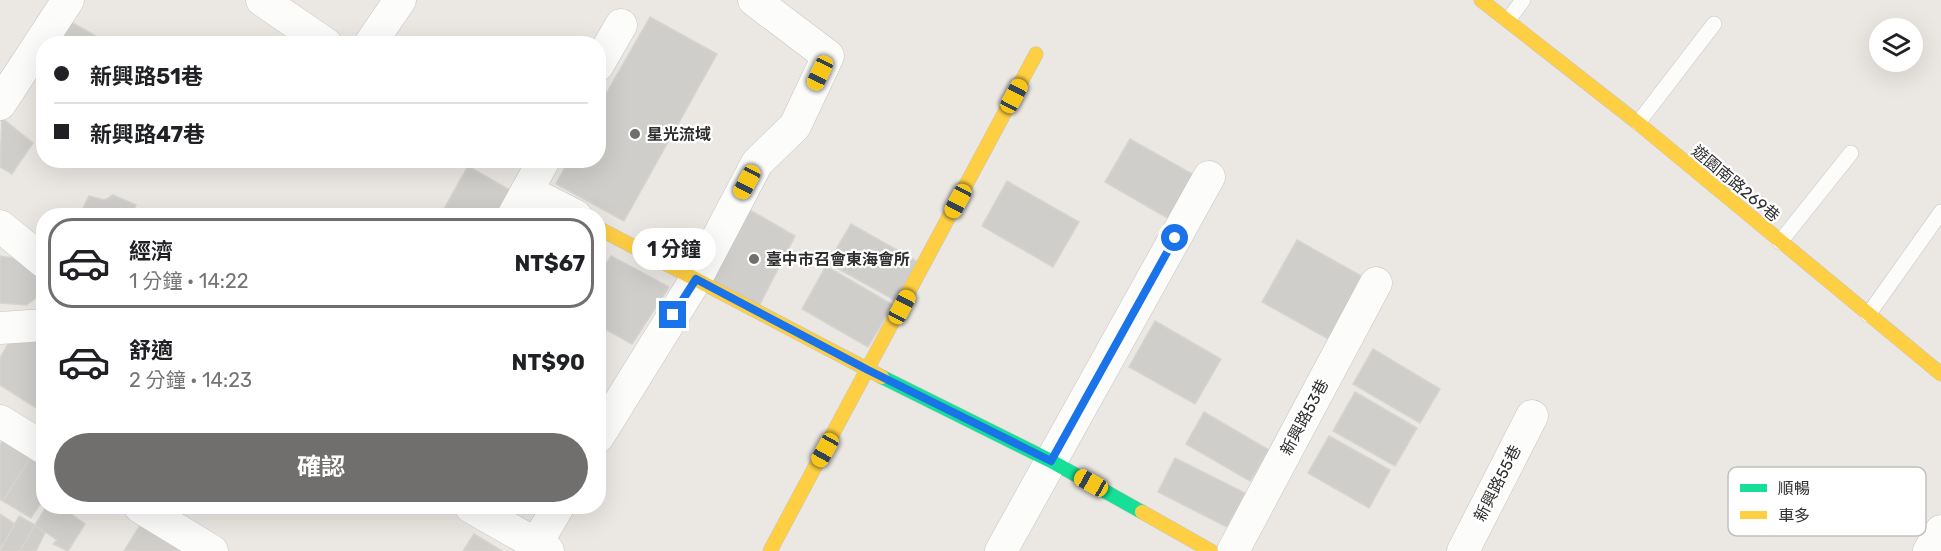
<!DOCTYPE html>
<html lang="zh-TW">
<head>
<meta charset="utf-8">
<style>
	:root { --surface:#fff; --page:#f6f6f6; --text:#202124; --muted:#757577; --line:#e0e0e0; --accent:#706f6e }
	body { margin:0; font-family:Rubik,"Noto Sans TC",sans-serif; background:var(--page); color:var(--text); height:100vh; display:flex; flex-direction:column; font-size:22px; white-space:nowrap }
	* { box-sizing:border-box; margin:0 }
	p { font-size:20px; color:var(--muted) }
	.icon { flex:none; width:33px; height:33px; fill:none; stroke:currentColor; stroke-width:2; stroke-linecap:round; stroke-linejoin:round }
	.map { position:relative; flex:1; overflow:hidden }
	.side { position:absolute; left:36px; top:208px; width:570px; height:306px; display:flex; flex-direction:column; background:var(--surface); border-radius:24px; box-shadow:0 6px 24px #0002 }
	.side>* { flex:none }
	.top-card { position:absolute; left:36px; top:36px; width:570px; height:132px; border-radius:24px; box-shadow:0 6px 24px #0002; display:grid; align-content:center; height:132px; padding:0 18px; background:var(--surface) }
	.controls { position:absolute; left:1869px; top:18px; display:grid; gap:12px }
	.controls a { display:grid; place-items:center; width:54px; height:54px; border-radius:50%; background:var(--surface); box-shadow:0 6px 24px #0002; font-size:30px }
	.end { position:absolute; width:27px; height:27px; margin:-14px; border:8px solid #1a73e8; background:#fff; box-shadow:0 0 0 3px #fff }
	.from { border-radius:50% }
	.bubble { position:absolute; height:42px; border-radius:21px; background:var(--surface); box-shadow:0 6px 24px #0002; font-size:20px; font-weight:700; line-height:42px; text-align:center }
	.car { position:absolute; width:18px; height:36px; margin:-18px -9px; border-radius:8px; box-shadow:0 0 4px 2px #0007; background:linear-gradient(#f5c518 24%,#345 0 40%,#f5c518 0 76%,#345 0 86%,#f5c518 0) }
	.top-card b { display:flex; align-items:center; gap:21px; height:57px; font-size:22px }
	.top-card b+b { border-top:2px solid var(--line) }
	.top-card i { width:15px; height:15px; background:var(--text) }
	ul { padding:10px 0 0; list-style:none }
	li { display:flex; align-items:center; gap:18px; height:90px; margin:0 12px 9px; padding:0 6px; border:3px solid transparent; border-radius:24px }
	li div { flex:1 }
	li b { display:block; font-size:22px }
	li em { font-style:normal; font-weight:700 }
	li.active { border-color:var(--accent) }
	li>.icon { width:54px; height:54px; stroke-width:1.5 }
	.button { display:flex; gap:12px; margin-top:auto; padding:12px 18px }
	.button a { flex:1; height:69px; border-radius:36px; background:var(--accent); color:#fff; font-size:24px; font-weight:700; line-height:69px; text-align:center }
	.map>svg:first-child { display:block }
	.building { fill:#d0cecb; stroke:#d6d4d0; stroke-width:1.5 }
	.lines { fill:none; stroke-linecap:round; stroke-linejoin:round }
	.lane-casing { stroke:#c6c4c4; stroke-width:16 }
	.street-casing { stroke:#c6c4c4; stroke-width:33 }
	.fast-casing { stroke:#c6c4c4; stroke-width:15 }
	.slow-casing { stroke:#c6c4c4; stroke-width:15 }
	.lane { stroke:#fcfcfb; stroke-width:15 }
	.street { stroke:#fcfcfb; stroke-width:32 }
	.fast { stroke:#16e098; stroke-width:14 }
	.slow { stroke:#ffcf43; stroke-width:14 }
	.route { stroke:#1a73e8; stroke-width:8 }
	.poi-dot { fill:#706f6e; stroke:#fff; stroke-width:2 }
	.labels { text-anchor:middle; stroke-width:4.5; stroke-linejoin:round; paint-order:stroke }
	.poi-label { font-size:16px; font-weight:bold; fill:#2e2e2e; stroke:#fff; text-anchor:start }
	.street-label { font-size:16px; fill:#2e2e2e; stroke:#fff }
	.key { fill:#fff; stroke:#c0c0c0; stroke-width:1.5 }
	.key-label { font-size:16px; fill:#2e2e2e }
</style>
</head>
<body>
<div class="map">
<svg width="1941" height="551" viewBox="0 0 1941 551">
	<rect width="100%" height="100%" fill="#ebe8e4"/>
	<g class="building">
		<polygon points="650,17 717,54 624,221 556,184 569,160 598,160 598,108"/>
		<polygon points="71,22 110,44 59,44"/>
		<polygon points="2,118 33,143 12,174 0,167"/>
		<polygon points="1130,139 1201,179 1176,223 1105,182"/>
		<polygon points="468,166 515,193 501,216 440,216"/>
		<polygon points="1007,181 1079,222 1053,267 982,226"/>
		<polygon points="113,195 136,205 131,216 79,216 89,196 105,200"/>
		<polygon points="750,210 795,236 759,306 712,281"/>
		<polygon points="851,224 920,263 898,302 828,263"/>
		<polygon points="1297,240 1374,283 1339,345 1262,302"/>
		<polygon points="0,256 31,261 41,287 35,299 26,305 0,303"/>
		<polygon points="611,256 669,287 632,344 598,325 598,275"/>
		<polygon points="826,266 893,305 868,347 802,309"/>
		<polygon points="1155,321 1221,359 1195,404 1129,367"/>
		<polygon points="44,336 44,413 0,385 0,358 12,337"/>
		<polygon points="1373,349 1440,389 1420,423 1353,384"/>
		<polygon points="1355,392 1417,428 1395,466 1333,431"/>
		<polygon points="1204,412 1269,450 1250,481 1186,444"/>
		<polygon points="6,435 34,452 3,501 0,499 0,445"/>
		<polygon points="1329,436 1390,470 1369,508 1308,473"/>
		<polygon points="34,452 44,458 44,498 31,518 3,501"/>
		<polygon points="1175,458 1245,493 1227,527 1158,492"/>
		<polygon points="46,507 61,507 85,524 68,551 53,544 57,540 35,525"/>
		<polygon points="0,514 15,524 1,548 0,548"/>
		<polygon points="19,516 35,525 20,551 0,551"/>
		<polygon points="144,519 196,551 124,551"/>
		<polygon points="35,525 45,533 36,551 20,551"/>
		<polygon points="474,534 502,551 463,551"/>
	</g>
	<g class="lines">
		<defs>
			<g id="lane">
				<polyline points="1508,20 1523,0"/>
				<polyline points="1638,123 1714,24"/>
				<polyline points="1780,242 1851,153"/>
				<polyline points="1868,315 1941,212"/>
			</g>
			<g id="street">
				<polyline points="262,0 326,44"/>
				<polyline points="370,44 400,0"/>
				<polyline points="598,65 621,25"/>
				<polyline points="0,104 68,0"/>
				<polyline points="527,191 576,216"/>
				<polyline points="513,216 544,160"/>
				<polyline points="0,226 44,262"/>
				<polyline points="0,328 44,325"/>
				<polyline points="0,421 44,448"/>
				<polyline points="598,437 696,279 757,163 795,126 828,56 754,0"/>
				<polyline points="140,507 212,551"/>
				<polyline points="471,507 548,551"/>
				<polyline points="536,544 558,507"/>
				<polyline points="1001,551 1209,177"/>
				<polyline points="1233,551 1376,283"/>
				<polyline points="1463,551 1532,416"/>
				<polyline points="1929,551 1941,531"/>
			</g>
			<polyline id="fast" points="882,377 1051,461 1142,512"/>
			<g id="slow">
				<polyline points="1481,0 1638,123 1941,374"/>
				<polyline points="598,228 882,377"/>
				<polyline points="1142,512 1211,551"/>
				<polyline points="770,551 1036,54"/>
			</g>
		</defs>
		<use href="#lane" class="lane-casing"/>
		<use href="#street" class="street-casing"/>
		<use href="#fast" class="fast-casing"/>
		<use href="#slow" class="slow-casing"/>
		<use href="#lane" class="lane"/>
		<use href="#street" class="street"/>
		<use href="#fast" class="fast"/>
		<use href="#slow" class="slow"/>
	</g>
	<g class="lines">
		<polyline class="route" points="673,315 696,279 868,370 1051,461 1175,238"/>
	</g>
	<g class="poi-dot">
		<circle cx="635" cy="134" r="6"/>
		<circle cx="754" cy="259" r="6"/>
	</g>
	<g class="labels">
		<g class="poi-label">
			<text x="647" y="140">星光流域</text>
			<text x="766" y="265">臺中市召會東海會所</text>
		</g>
		<g class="street-label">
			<text transform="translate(1736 183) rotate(40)" y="6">遊園南路269巷</text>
			<text transform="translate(1304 417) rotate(-62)" y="6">新興路53巷</text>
			<text transform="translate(1497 483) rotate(-63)" y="6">新興路55巷</text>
		</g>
	</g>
	<rect x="1728" y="467" width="198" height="69" rx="9" class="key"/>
	<rect x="1740" y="484" width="27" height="8" fill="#16e098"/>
	<rect x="1740" y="511" width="27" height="8" fill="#ffcf43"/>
	<g class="key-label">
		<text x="1778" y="494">順暢</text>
		<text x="1778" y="521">車多</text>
	</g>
</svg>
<div class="controls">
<a><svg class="icon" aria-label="layers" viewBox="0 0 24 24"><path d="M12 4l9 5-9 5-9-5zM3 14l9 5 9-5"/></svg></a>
</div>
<i class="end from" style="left:1175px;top:238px"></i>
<i class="end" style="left:673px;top:315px"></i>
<div class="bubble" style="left:632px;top:228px;width:84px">1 分鐘</div>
<i class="car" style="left:820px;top:73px;rotate:205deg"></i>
<i class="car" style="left:1014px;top:96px;rotate:28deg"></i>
<i class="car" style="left:747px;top:182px;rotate:208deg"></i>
<i class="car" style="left:958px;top:201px;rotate:208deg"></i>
<i class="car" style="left:902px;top:307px;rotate:28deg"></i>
<i class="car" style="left:825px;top:450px;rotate:209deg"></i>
<i class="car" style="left:1091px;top:483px;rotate:299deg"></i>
<div class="top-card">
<b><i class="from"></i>新興路51巷</b>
<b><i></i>新興路47巷</b>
</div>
<section class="side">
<ul>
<li class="active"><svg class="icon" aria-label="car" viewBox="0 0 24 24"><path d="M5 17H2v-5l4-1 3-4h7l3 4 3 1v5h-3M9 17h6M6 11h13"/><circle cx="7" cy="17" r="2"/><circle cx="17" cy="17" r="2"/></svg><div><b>經濟</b><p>1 分鐘 · 14:22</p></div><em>NT$67</em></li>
<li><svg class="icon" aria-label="car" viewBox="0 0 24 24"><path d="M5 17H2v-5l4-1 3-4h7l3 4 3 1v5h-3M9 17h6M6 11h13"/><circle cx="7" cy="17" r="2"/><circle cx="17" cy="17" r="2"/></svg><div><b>舒適</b><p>2 分鐘 · 14:23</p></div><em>NT$90</em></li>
</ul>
<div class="button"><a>確認</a></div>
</section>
</div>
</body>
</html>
